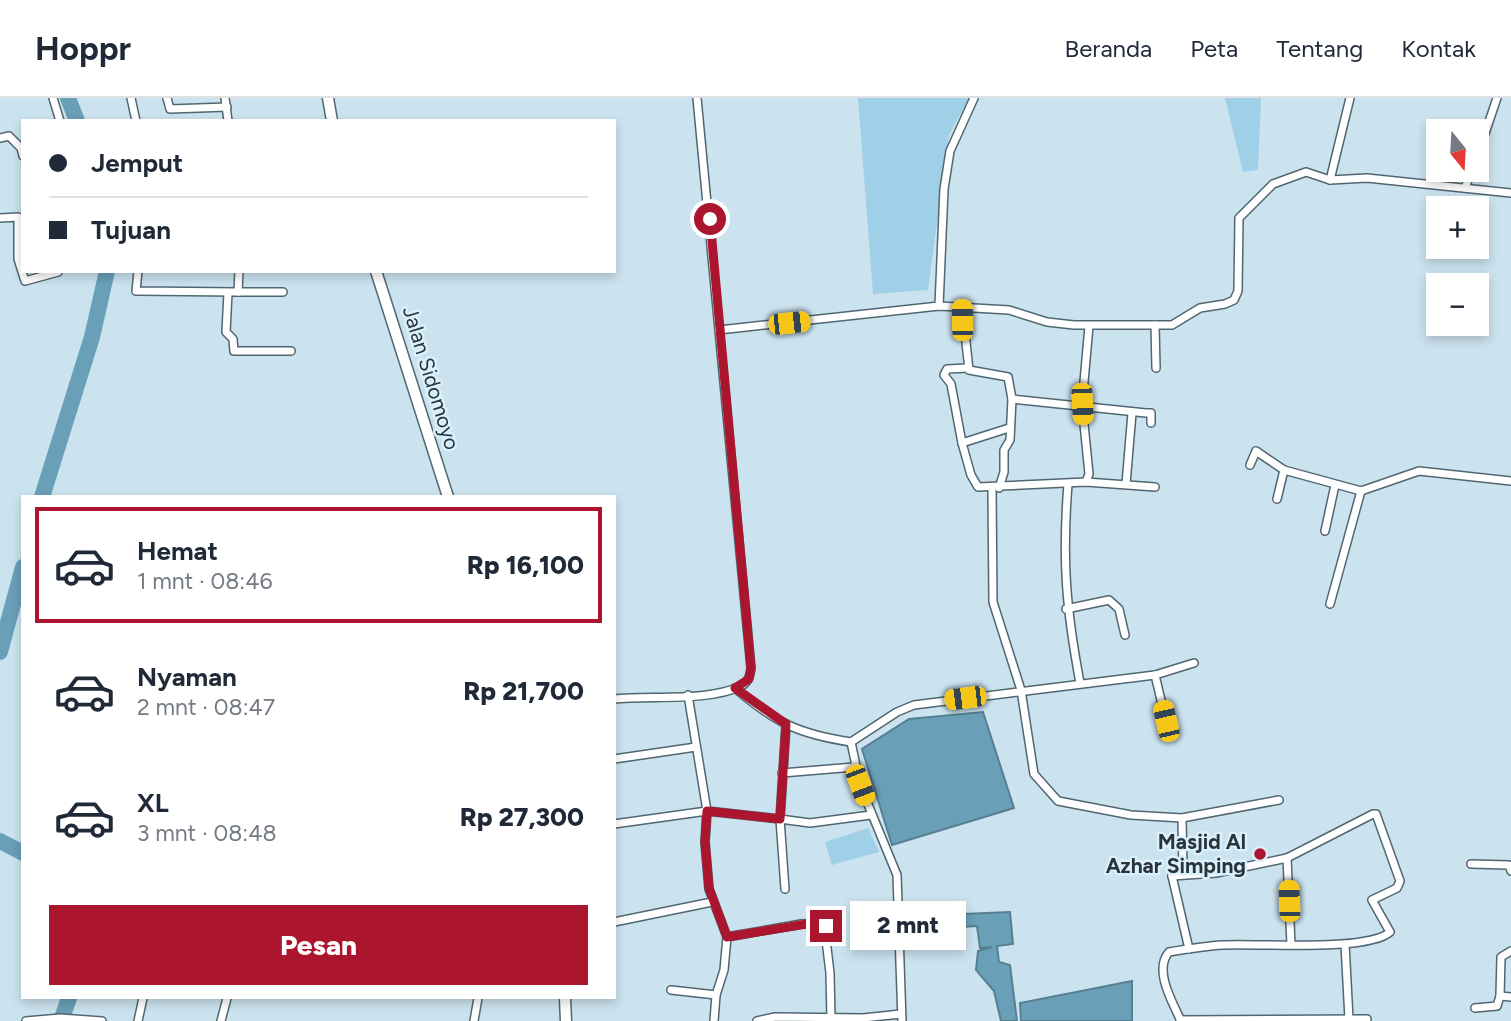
<!DOCTYPE html>
<html lang="id">
<head>
<meta charset="utf-8">
<style>
	:root { --surface:#fff; --page:#f2f2f3; --text:#1f2937; --muted:#747a83; --line:#e0e1e3; --accent:#ab162e }
	body { margin:0; font-family:Figtree,sans-serif; background:var(--page); color:var(--text); height:100vh; display:flex; flex-direction:column; font-size:26px; white-space:nowrap }
	* { box-sizing:border-box; margin:0 }
	p { font-size:23px; color:var(--muted) }
	.icon { flex:none; width:38px; height:38px; fill:none; stroke:currentColor; stroke-width:2; stroke-linecap:round; stroke-linejoin:round }
	.map { position:relative; flex:1; overflow:hidden }
	.drawer { position:absolute; left:21px; top:397px; width:595px; height:504px; display:flex; flex-direction:column; background:var(--surface); border-radius:0px; box-shadow:0 4px 10px #0003 }
	.drawer>* { flex:none }
	.banner { position:absolute; left:21px; top:21px; width:595px; height:154px; border-radius:0px; box-shadow:0 4px 10px #0003; display:grid; align-content:center; height:154px; padding:0 28px; background:var(--surface) }
	.needle { width:46px; rotate:162deg }
	.tools { position:absolute; left:1426px; top:21px; display:grid; gap:14px }
	.tools a { display:grid; place-items:center; width:63px; height:63px; border-radius:0px; background:var(--surface); box-shadow:0 4px 10px #0003; font-size:35px }
	.end { position:absolute; width:32px; height:32px; margin:-16px; border:9px solid #ab162e; background:#fff; box-shadow:0 0 0 4px #fff }
	.from { border-radius:50% }
	.bubble { position:absolute; height:49px; border-radius:0px; background:var(--surface); box-shadow:0 4px 10px #0003; font-size:23px; font-weight:800; line-height:49px; text-align:center }
	.car { position:absolute; width:21px; height:42px; margin:-21px -10px; border-radius:9px; box-shadow:0 0 5px 2px #0007; background:linear-gradient(#f5c518 24%,#345 0 40%,#f5c518 0 76%,#345 0 86%,#f5c518 0) }
	.banner b { display:flex; align-items:center; gap:24px; height:66px; font-size:26px }
	.banner b+b { border-top:2px solid var(--line) }
	.banner i { width:18px; height:18px; background:var(--text) }
	ul { padding:12px 0 0; list-style:none }
	li { display:flex; align-items:center; gap:21px; height:116px; margin:0 14px 10px; padding:0 14px; border:4px solid transparent; border-radius:0px }
	li div { flex:1 }
	li b { display:block; font-size:26px }
	li em { font-style:normal; font-weight:800 }
	li.selected { border-color:var(--accent) }
	li>.icon { width:63px; height:63px; stroke-width:1.5 }
	.action { display:flex; gap:14px; margin-top:auto; padding:14px 28px }
	.action a { flex:1; height:80px; border-radius:0px; background:var(--accent); color:#fff; font-size:28px; font-weight:800; line-height:80px; text-align:center }
	header { display:flex; align-items:center; gap:42px; box-sizing:border-box; height:98px; padding:0 35px; background:var(--surface); border-bottom:2px solid var(--line) }
	header strong { font-size:33px }
	nav { display:flex; gap:38px; margin-inline-start:auto; font-size:24px }
	.map>svg:first-child { display:block }
	.green { fill:#a0d0e8 }
	.water { fill:#6a9fb8; stroke:#577f92; stroke-width:2 }
	.lines { fill:none; stroke-linecap:round; stroke-linejoin:round }
	.river { stroke:#6a9fb8; stroke-width:16 }
	.minor-casing { stroke:#516671; stroke-width:10 }
	.secondary-casing { stroke:#516671; stroke-width:13 }
	.minor { stroke:#fff; stroke-width:7 }
	.secondary { stroke:#fff; stroke-width:10 }
	.route { stroke:#ab162e; stroke-width:9 }
	.poi-dot { fill:#ab162e; stroke:#d8f1fd; stroke-width:2.5 }
	.labels { text-anchor:middle; stroke-width:5; stroke-linejoin:round; paint-order:stroke }
	.street-label { font-size:21px; fill:#2a3338; stroke:#d8f1fd }
	.poi-label { font-size:21px; font-weight:bold; fill:#2a3338; stroke:#d8f1fd; text-anchor:end }
</style>
</head>
<body>
<header>
<strong>Hoppr</strong>
<nav><a>Beranda</a><a>Peta</a><a>Tentang</a><a>Kontak</a></nav>
</header>
<div class="map">
<svg width="1511" height="923" viewBox="0 0 1511 923">
	<rect width="100%" height="100%" fill="#cbe3ef"/>
	<g class="green">
		<polygon points="858,0 969,0 949,37 928,192 873,196"/>
		<polygon points="1225,0 1261,0 1258,72 1243,74"/>
		<polygon points="868,730 879,754 832,767 825,744"/>
	</g>
	<g class="water">
		<polygon points="983,614 1014,710 892,747 862,651 909,621"/>
		<polygon points="1010,814 1013,846 997,848 999,864 1010,867 1017,923 1001,923 994,893 976,872 978,853 992,849 980,850 977,828 913,832 915,818"/>
		<polygon points="1132,883 1132,923 1021,923 1020,905"/>
	</g>
	<g class="lines">
		<g class="river">
			<polyline points="68,0 77,23"/>
			<polyline points="42,399 92,239 107,173"/>
			<polyline points="0,554 23,469"/>
			<polyline points="0,743 23,755"/>
			<polyline points="61,923 69,900"/>
		</g>
		<defs>
			<g id="minor">
				<polyline points="53,0 60,23"/>
				<polyline points="131,0 136,23"/>
				<polyline points="167,0 170,11 227,9"/>
				<polyline points="225,0 228,23"/>
				<polyline points="0,40 9,38 21,50 23,58"/>
				<polyline points="1477,59 1497,0"/>
				<polyline points="1330,82 1350,0"/>
				<polyline points="1465,90 1472,72"/>
				<polyline points="0,120 18,119 18,161 25,183 58,174"/>
				<polyline points="138,173 136,193 238,194 239,173"/>
				<polyline points="238,194 283,194"/>
				<polyline points="228,195 226,234 233,241 234,253 291,253"/>
				<polyline points="939,208 944,91 950,53 974,0"/>
				<polyline points="962,208 969,272 1008,279 1012,301"/>
				<polyline points="1155,227 1156,270"/>
				<polyline points="719,232 939,208 1009,212 1047,224 1074,227 1172,227 1200,210 1225,206 1234,202 1238,193 1239,120 1273,86 1306,74 1330,82 1367,80 1511,95"/>
				<polyline points="968,270 947,271 944,277 951,286 962,345 971,377 978,389 1086,384 1155,389"/>
				<polyline points="962,345 1009,330"/>
				<polyline points="1250,367 1256,353 1284,372 1361,393 1419,373 1511,383"/>
				<polyline points="1086,384 1089,376 1082,306 1089,228"/>
				<path d="M 1068,386 C 1062,462 1066,510 1080,585"/>
				<polyline points="1126,386 1132,315"/>
				<polyline points="999,390 1004,374 1004,352 1010,342 1012,301 1146,315 1151,315 1151,325"/>
				<polyline points="992,391 993,504 1021,592 1034,676 1058,703 1131,717 1182,720 1183,770 1176,776"/>
				<polyline points="1277,401 1284,372"/>
				<polyline points="1325,433 1335,387"/>
				<polyline points="1330,506 1361,393"/>
				<polyline points="1066,511 1109,502 1119,511 1125,537"/>
				<polyline points="1155,577 1166,623"/>
				<path d="M 735,590 C 776,625 798,636 851,644 L 897,614 L 914,607 L 1155,577 L 1194,565"/>
				<path d="M 614,601 C 651,597 708,604 741,588 C 749,584 750,577 751,570 L 697,0"/>
				<polyline points="851,644 860,687 897,777 902,923"/>
				<polyline points="614,661 696,649"/>
				<polyline points="782,675 854,669"/>
				<polyline points="1182,720 1279,702"/>
				<polyline points="614,726 707,713 688,597"/>
				<polyline points="1287,760 1291,846"/>
				<polyline points="1471,766 1509,767 1511,773"/>
				<path d="M 1172,778 L 1216,775 L 1287,760 L 1373,716 L 1376,716 L 1400,783 L 1397,790 L 1372,802 L 1390,834 C 1368,854 1257,845 1223,847 C 1205,848 1187,851 1169,854 C 1153,872 1173,905 1181,923"/>
				<polyline points="1172,778 1189,851"/>
				<polyline points="785,791 780,721 810,725 871,717"/>
				<polyline points="614,824 712,804"/>
				<polyline points="727,839 801,826 824,825 830,875 831,921"/>
				<polyline points="1345,846 1349,921"/>
				<polyline points="671,892 716,897 714,923"/>
				<polyline points="716,897 724,872 727,839 709,791 705,744 707,713 780,721 786,627"/>
				<polyline points="1500,898 1511,899"/>
				<polyline points="1475,910 1497,908 1500,898 1501,859 1511,853"/>
				<polyline points="1180,922 1367,921"/>
				<polyline points="26,923 60,920 102,923"/>
				<polyline points="138,923 143,900"/>
				<polyline points="221,923 227,900"/>
				<polyline points="474,923 478,900"/>
				<polyline points="757,923 775,919 863,920 901,916"/>
			</g>
			<g id="secondary">
				<polyline points="328,0 332,23"/>
				<polyline points="376,173 448,399"/>
				<polyline points="565,900 566,923"/>
			</g>
		</defs>
		<use href="#minor" class="minor-casing"/>
		<use href="#secondary" class="secondary-casing"/>
		<use href="#minor" class="minor"/>
		<use href="#secondary" class="secondary"/>
	</g>
	<g class="lines">
		<polyline class="route" points="710,121 751,570 749,581 735,590 786,626 780,721 707,713 705,744 709,790 727,839 819,824 826,828"/>
	</g>
	<circle class="poi-dot" cx="1260" cy="756" r="7"/>
	<g class="labels">
		<g class="street-label">
			<text transform="translate(431 280) rotate(73)" y="7">Jalan Sidomoyo</text>
		</g>
		<g class="poi-label">
			<text x="1246" y="751">Masjid Al<tspan x="1246" dy="24">Azhar Simping</tspan></text>
		</g>
	</g>
</svg>
<div class="tools">
<a><svg class="needle" viewBox="-14 -14 28 28"><path d="M0-13l5 13h-10z" fill="#e53935"/><path d="M0 13l5-13h-10z" fill="#747a83"/></svg></a>
<a>+</a>
<a>−</a>
</div>
<i class="end from" style="left:710px;top:121px"></i>
<i class="end" style="left:826px;top:828px"></i>
<div class="bubble" style="left:850px;top:803px;width:116px">2 mnt</div>
<i class="car" style="left:962px;top:222px;rotate:359deg"></i>
<i class="car" style="left:789px;top:225px;rotate:84deg"></i>
<i class="car" style="left:1082px;top:306px;rotate:177deg"></i>
<i class="car" style="left:965px;top:600px;rotate:263deg"></i>
<i class="car" style="left:1166px;top:623px;rotate:347deg"></i>
<i class="car" style="left:860px;top:687px;rotate:159deg"></i>
<i class="car" style="left:1289px;top:803px;rotate:358deg"></i>
<div class="banner">
<b><i class="from"></i>Jemput</b>
<b><i></i>Tujuan</b>
</div>
<section class="drawer">
<ul>
<li class="selected"><svg class="icon" aria-label="car" viewBox="0 0 24 24"><path d="M5 17H2v-5l4-1 3-4h7l3 4 3 1v5h-3M9 17h6M6 11h13"/><circle cx="7" cy="17" r="2"/><circle cx="17" cy="17" r="2"/></svg><div><b>Hemat</b><p>1 mnt · 08:46</p></div><em>Rp 16,100</em></li>
<li><svg class="icon" aria-label="car" viewBox="0 0 24 24"><path d="M5 17H2v-5l4-1 3-4h7l3 4 3 1v5h-3M9 17h6M6 11h13"/><circle cx="7" cy="17" r="2"/><circle cx="17" cy="17" r="2"/></svg><div><b>Nyaman</b><p>2 mnt · 08:47</p></div><em>Rp 21,700</em></li>
<li><svg class="icon" aria-label="car" viewBox="0 0 24 24"><path d="M5 17H2v-5l4-1 3-4h7l3 4 3 1v5h-3M9 17h6M6 11h13"/><circle cx="7" cy="17" r="2"/><circle cx="17" cy="17" r="2"/></svg><div><b>XL</b><p>3 mnt · 08:48</p></div><em>Rp 27,300</em></li>
</ul>
<div class="action"><a>Pesan</a></div>
</section>
</div>
</body>
</html>
